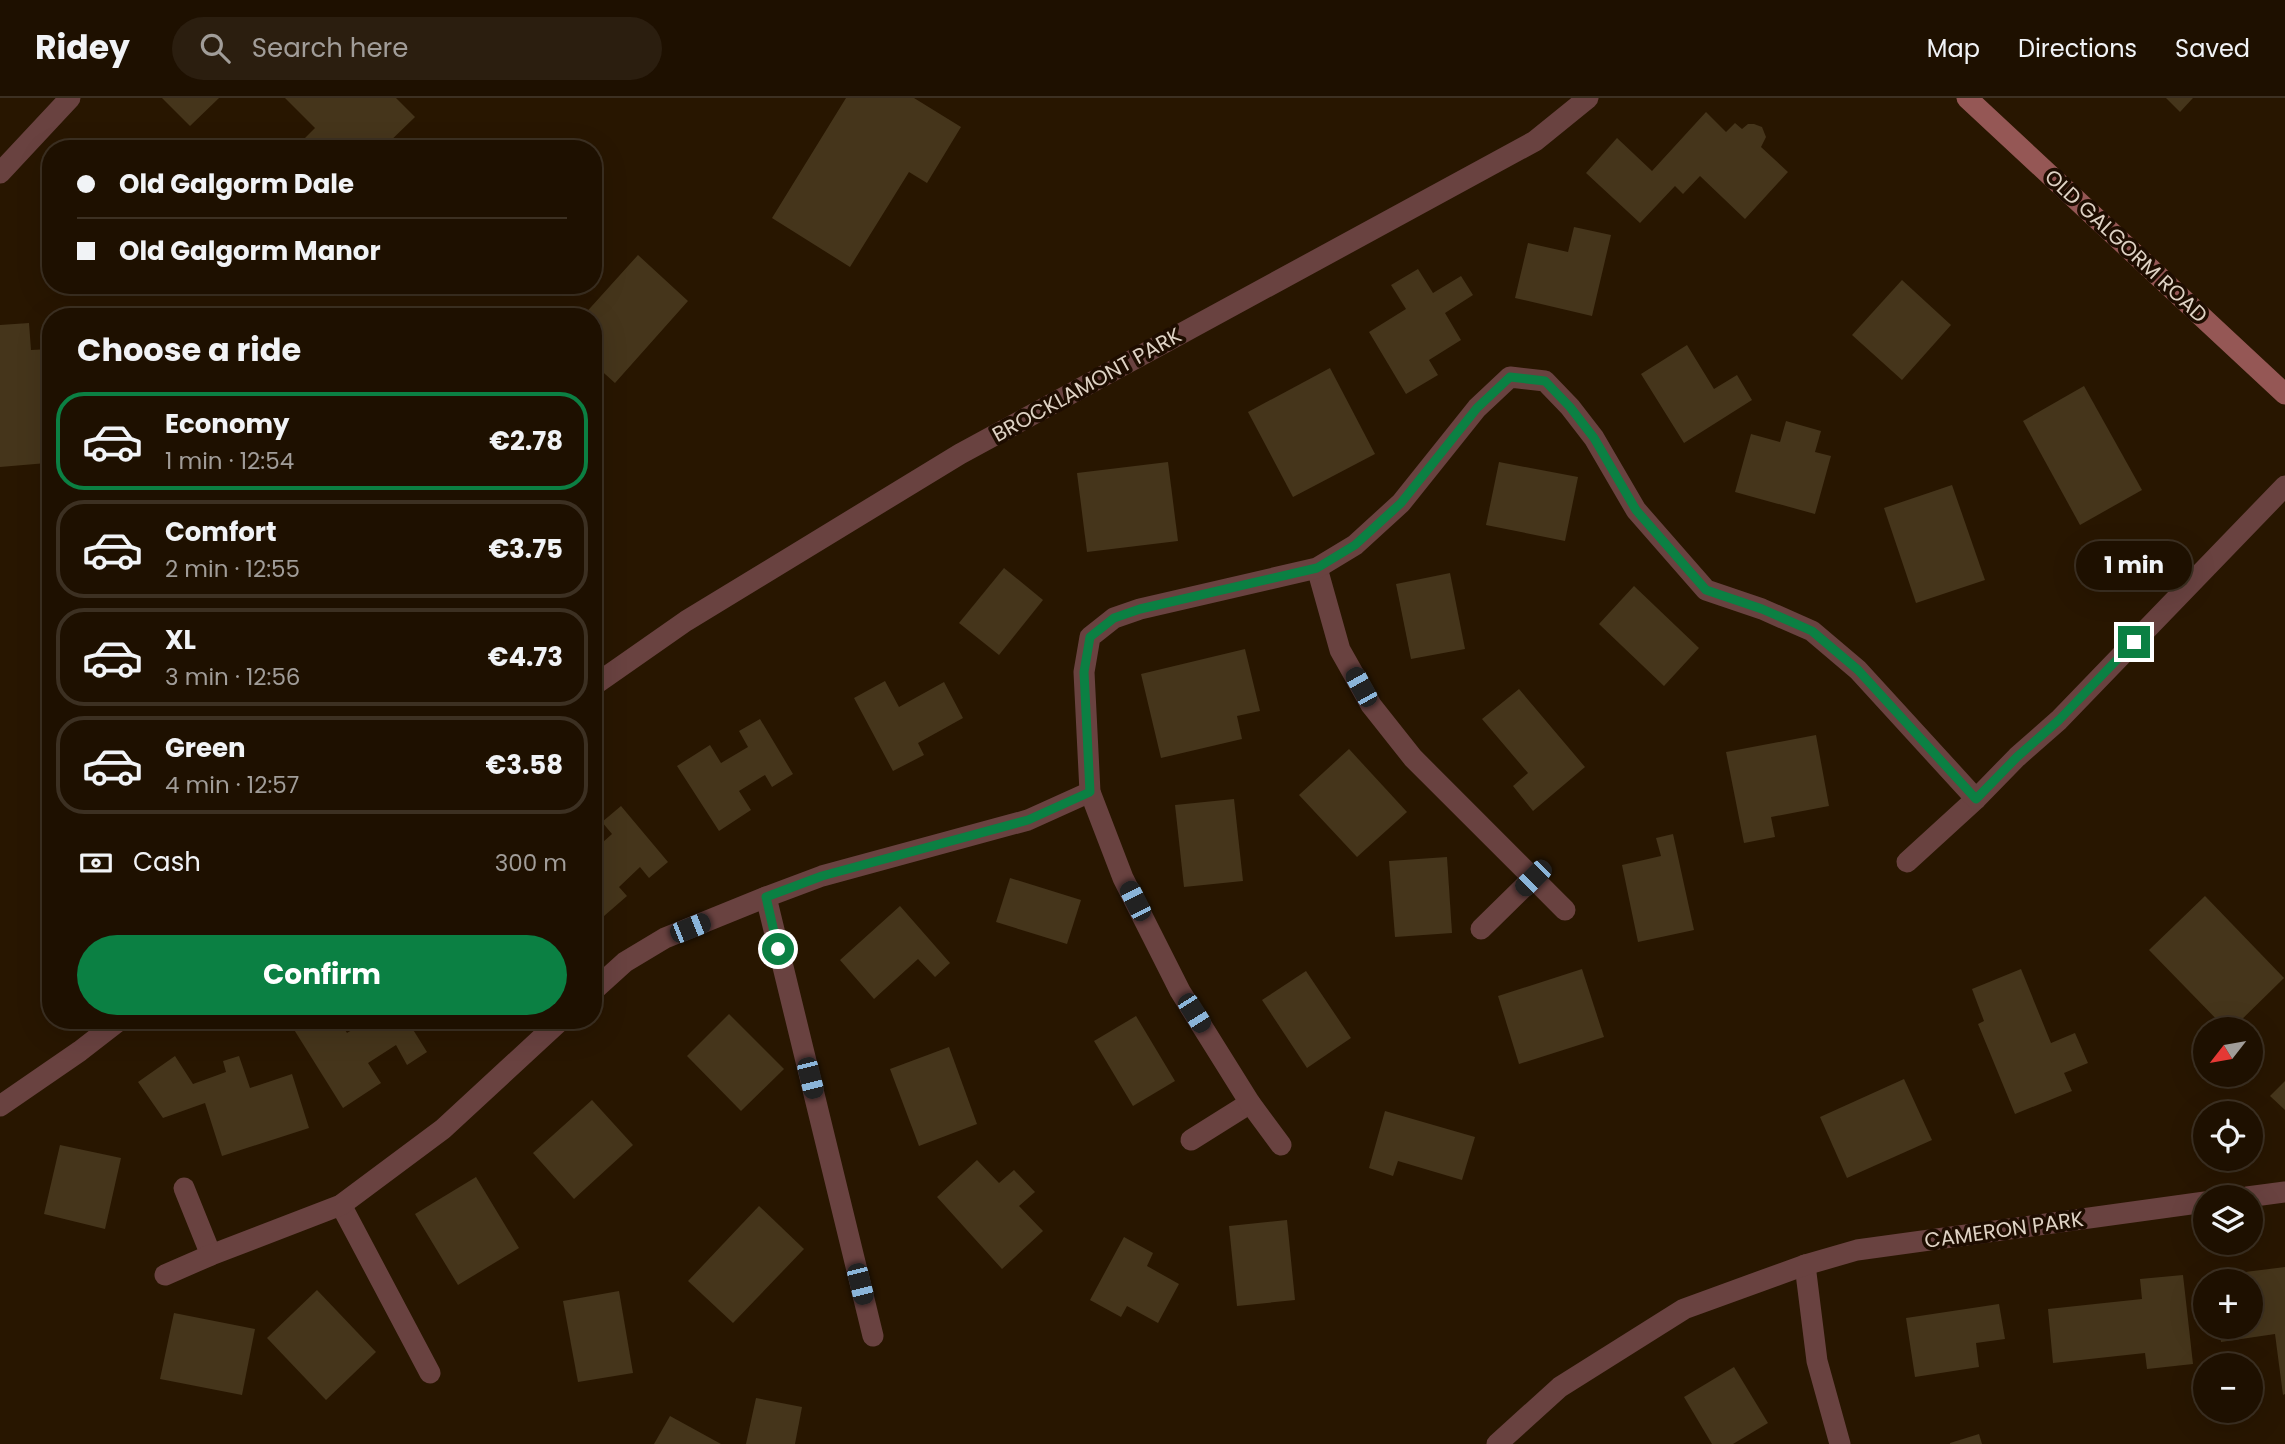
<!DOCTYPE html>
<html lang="en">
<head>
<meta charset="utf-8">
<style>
	:root { --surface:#1e1000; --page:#2b1e0f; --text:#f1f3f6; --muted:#a19d99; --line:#3c3022; --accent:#0b8043 }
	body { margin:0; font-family:Poppins,sans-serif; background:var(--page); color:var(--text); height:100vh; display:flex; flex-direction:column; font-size:26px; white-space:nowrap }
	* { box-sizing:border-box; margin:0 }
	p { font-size:23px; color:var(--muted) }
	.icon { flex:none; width:38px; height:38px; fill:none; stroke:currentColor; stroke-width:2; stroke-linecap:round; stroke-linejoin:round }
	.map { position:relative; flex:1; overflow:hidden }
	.sheet { position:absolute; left:42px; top:210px; width:560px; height:721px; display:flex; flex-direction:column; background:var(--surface); border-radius:28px; box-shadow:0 7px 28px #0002,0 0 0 2px var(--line) }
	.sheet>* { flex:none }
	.top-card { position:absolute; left:42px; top:42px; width:560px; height:154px; border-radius:28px; box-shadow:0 7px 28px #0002,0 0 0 2px var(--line); display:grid; align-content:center; height:154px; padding:0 35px; background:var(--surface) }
	.needle { width:46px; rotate:239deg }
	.buttons { position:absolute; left:2193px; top:919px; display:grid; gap:14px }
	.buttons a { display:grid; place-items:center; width:70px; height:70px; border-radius:50%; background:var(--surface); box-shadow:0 7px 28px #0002,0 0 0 2px var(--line); font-size:35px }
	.end { position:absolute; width:32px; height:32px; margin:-16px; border:9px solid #0b8043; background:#fff; box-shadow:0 0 0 4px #fff }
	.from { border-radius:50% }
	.bubble { position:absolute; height:49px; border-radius:24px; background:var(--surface); box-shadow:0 7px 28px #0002,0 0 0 2px var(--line); font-size:23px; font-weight:700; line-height:49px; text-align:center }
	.car { position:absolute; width:21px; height:42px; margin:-21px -10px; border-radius:9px; box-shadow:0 0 5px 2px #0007; background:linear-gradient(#222 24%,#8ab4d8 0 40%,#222 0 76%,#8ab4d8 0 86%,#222 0) }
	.top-card b { display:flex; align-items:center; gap:24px; height:66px; font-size:26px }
	.top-card b+b { border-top:2px solid var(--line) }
	.top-card i { width:18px; height:18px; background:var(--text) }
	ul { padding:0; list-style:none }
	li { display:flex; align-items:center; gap:21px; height:98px; margin:0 14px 10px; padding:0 21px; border:4px solid var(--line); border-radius:28px }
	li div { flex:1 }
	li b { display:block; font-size:26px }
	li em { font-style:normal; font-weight:700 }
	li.on { border-color:var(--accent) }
	li>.icon { width:63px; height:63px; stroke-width:1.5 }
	h2 { padding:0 35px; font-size:32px; line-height:84px }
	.pay { display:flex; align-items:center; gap:18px; height:77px; padding:0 35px; font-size:26px }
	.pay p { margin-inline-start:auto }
	.primary-button { display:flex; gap:14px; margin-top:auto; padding:14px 35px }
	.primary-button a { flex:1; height:80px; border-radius:42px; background:var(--accent); color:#fff; font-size:28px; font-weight:700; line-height:80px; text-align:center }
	header { display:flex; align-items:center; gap:42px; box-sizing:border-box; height:98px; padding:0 35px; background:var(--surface); border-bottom:2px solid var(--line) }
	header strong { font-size:33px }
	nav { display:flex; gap:38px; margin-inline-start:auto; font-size:24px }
	.search { width:490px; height:63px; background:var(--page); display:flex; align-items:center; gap:18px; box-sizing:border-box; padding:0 24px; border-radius:38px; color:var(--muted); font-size:26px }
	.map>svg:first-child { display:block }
	.building { fill:#45351b }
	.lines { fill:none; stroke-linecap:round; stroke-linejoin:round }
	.lane { stroke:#694240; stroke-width:21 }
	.street { stroke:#694240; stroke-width:21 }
	.secondary { stroke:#955755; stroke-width:21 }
	.route { stroke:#0b8043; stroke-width:9 }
	.labels { text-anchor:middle; stroke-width:7; stroke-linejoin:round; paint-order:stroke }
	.street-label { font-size:21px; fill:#ded2c4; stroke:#1e0d00 }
</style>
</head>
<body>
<header>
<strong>Ridey</strong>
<div class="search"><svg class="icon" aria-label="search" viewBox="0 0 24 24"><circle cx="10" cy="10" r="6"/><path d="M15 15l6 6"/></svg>Search here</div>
<nav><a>Map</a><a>Directions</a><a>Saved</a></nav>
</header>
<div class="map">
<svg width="2285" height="1346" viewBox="0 0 2285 1346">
	<rect width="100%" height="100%" fill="#281600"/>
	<g class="building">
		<polygon points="162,0 219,0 190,28"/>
		<polygon points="285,0 396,0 415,19 382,51 294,51 315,30"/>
		<polygon points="846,0 914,0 961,29 927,85 909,74 850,169 772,120"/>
		<polygon points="2166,0 2193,0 2180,14"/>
		<polygon points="1706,14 1726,34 1735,25 1742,31 1748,26 1754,26 1762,29 1766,39 1761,49 1788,74 1745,121 1700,78 1683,96 1675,88 1640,125 1586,75 1617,40 1652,73"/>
		<polygon points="1574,129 1611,137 1592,218 1515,200 1528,145 1568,154"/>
		<polygon points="638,157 688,203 615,285 595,267 593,269 593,219 582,219"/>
		<polygon points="1418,171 1433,195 1461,178 1473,197 1445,215 1461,242 1429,262 1438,277 1406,296 1369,234 1406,211 1391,187"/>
		<polygon points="1902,182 1951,227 1902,282 1852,237"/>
		<polygon points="78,187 100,187 88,198"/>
		<polygon points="29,225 31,252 51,251 51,309 42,309 47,365 0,369 0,227"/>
		<polygon points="1687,247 1714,291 1737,277 1752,302 1684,345 1641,276"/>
		<polygon points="1330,270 1375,356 1293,399 1248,314"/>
		<polygon points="2084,288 2142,392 2080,427 2023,323"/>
		<polygon points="1786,323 1821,333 1815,354 1831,358 1815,416 1735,394 1751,336 1780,344"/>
		<polygon points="1168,364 1178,443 1087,454 1077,375"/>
		<polygon points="1499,364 1578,379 1565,443 1486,427"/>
		<polygon points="1952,387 1985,482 1916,505 1884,410"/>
		<polygon points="1004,470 1043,502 999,557 959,525"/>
		<polygon points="1450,475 1465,551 1411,561 1396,486"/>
		<polygon points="1634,488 1699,550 1664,588 1599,526"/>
		<polygon points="1245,551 1260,613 1237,618 1242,641 1161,660 1141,576"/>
		<polygon points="885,583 899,609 944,584 963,620 918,645 924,657 893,673 854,600"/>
		<polygon points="1519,591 1585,669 1533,713 1513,688 1528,675 1482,621"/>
		<polygon points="760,621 793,676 772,689 765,677 739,693 751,712 719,733 677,668 710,647 721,665 748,649 739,633"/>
		<polygon points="1816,637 1829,708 1771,719 1775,739 1744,745 1726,654"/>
		<polygon points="1349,651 1407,714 1357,759 1299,697"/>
		<polygon points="51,661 51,683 41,666"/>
		<polygon points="1234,701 1243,783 1184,789 1175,707"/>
		<polygon points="621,708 668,764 649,780 640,769 619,789 627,798 596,825 593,823 593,753 612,736 602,724"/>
		<polygon points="1673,736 1694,832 1638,844 1622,767 1661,758 1656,740"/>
		<polygon points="1447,759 1452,835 1395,839 1389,763"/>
		<polygon points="1010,780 1081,802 1067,846 996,824"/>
		<polygon points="2205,798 2284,880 2232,931 2226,931 2149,852"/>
		<polygon points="900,808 950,865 935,879 918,861 874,901 840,862"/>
		<polygon points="1582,871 1604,939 1519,966 1498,898"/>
		<polygon points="2021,871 2051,945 2075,935 2088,965 2064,975 2072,993 2015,1016 1978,926 1984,923 1972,891"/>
		<polygon points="1306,873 1351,940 1307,970 1262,902"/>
		<polygon points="729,916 784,971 741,1013 687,958"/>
		<polygon points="1136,918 1175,983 1133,1008 1094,943"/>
		<polygon points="305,922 339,922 347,935 368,922 407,922 427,954 407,967 396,947 368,965 381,985 343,1010 293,930"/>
		<polygon points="949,949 977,1026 919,1048 890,971"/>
		<polygon points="175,958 193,986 226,974 223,963 239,958 250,990 292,976 309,1030 222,1058 205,1005 163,1020 138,984"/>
		<polygon points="1904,981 1932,1042 1847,1080 1820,1019"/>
		<polygon points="2285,983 2285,1012 2270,998"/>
		<polygon points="592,1002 633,1047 574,1101 533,1055"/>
		<polygon points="1385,1013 1475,1039 1462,1082 1398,1063 1393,1078 1369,1070"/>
		<polygon points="60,1047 121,1060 105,1131 44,1116"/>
		<polygon points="977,1062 999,1085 1014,1072 1035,1094 1019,1108 1043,1133 1002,1171 937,1099"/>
		<polygon points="476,1079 519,1150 458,1187 415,1116"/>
		<polygon points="759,1108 804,1151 733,1225 688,1183"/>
		<polygon points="1287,1122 1295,1202 1237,1208 1229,1128"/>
		<polygon points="1124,1139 1153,1155 1147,1168 1179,1186 1158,1225 1127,1208 1121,1219 1090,1202"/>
		<polygon points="2285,1169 2285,1296 2283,1297 2275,1236 2221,1244 2219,1228 2250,1228 2250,1183 2213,1183 2213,1178"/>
		<polygon points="2183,1177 2193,1266 2147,1271 2145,1255 2053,1265 2048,1211 2142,1201 2140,1181"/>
		<polygon points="317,1192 376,1254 326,1302 267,1240"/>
		<polygon points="619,1193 633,1275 578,1284 563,1203"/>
		<polygon points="1999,1206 2005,1241 1976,1245 1979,1269 1915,1279 1906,1220"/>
		<polygon points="174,1215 255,1231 242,1297 160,1281"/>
		<polygon points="1734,1269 1768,1325 1733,1346 1712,1346 1684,1299"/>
		<polygon points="756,1300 802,1309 795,1346 746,1346"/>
		<polygon points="670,1318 721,1346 654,1346"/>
		<polygon points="1979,1336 1982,1346 1950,1346 1950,1345"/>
	</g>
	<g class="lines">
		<polyline class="lane" points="1907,764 1976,701"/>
		<g class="street">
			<polyline points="0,75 70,0"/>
			<polyline points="1317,470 1340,552 1371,607 1413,660 1565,812"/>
			<polyline points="593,588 686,523 960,356 1535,43 1588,0"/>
			<polyline points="766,799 873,1238"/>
			<polyline points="1481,831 1533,780"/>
			<polyline points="593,893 625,864 665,840 766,799 822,778 1028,722 1090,694"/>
			<polyline points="0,1008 80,953 120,922"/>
			<polyline points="1191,1042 1250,1005"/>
			<polyline points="1281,1047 1250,1005 1180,893 1123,780 1090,694 1084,574 1090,539 1114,520 1140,511 1317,470 1355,447 1401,405 1477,310 1510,279 1545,283 1570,309 1594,340 1636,412 1706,492 1762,511 1812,533 1858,572 1976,701 2017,659 2059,622 2285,388"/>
			<polyline points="184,1090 211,1157"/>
			<polyline points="2247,1099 2285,1094"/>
			<polyline points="341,1107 430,1275"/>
			<polyline points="1805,1167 1817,1263 1840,1346"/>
			<polyline points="165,1177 211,1157 341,1107 443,1031 561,922"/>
			<polyline points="1497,1346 1560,1289 1684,1211 1805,1167 1857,1152 2205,1104"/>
		</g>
		<polyline class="secondary" points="1967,0 2285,296"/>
	</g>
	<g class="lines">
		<polyline class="route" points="778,851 766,799 822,778 1028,722 1090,694 1084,574 1090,539 1114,520 1140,511 1317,470 1355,447 1401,405 1477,310 1510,279 1545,283 1570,309 1594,340 1636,412 1706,492 1762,511 1812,533 1858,572 1976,701 2017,659 2059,622 2134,544"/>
	</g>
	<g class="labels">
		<g class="street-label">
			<text transform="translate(2126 148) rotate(43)" y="7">OLD GALGORM ROAD</text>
			<text transform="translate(1087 287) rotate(-29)" y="7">BROCKLAMONT PARK</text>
			<text transform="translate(2004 1132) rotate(-8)" y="7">CAMERON PARK</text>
		</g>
	</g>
</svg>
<div class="buttons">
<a><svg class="needle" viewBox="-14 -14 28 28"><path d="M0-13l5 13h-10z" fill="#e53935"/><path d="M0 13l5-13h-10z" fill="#a19d99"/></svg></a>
<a><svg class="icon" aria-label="locate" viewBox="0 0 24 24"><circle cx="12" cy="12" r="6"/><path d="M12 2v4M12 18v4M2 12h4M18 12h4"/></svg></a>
<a><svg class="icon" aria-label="layers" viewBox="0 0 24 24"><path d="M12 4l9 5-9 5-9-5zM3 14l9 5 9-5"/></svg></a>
<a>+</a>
<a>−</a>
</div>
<i class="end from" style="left:778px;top:851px"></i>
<i class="end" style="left:2134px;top:544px"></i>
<div class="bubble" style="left:2076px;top:443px;width:116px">1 min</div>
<i class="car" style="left:1361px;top:589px;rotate:331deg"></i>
<i class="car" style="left:1533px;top:780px;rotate:225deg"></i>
<i class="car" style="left:1135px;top:803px;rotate:333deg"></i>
<i class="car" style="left:690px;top:830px;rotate:68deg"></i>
<i class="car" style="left:1194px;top:915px;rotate:148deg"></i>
<i class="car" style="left:810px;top:980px;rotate:166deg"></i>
<i class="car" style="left:860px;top:1186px;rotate:166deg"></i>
<div class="top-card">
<b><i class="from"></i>Old Galgorm Dale</b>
<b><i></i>Old Galgorm Manor</b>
</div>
<section class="sheet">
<h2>Choose a ride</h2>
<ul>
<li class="on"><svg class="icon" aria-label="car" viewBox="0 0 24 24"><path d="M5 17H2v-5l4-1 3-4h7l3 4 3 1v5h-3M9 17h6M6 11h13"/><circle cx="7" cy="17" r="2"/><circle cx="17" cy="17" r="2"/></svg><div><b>Economy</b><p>1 min · 12:54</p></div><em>€2.78</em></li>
<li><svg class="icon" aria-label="car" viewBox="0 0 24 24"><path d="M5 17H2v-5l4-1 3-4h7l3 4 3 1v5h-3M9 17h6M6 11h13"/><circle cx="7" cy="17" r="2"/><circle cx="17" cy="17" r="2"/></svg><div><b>Comfort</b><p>2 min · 12:55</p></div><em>€3.75</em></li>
<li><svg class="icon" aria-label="car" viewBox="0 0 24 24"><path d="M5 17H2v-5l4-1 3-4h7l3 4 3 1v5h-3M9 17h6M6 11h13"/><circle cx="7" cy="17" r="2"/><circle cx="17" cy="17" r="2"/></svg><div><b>XL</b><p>3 min · 12:56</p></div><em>€4.73</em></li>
<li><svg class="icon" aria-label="car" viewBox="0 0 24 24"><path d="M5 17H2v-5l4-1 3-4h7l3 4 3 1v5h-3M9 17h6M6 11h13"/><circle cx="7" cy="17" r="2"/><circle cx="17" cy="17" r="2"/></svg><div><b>Green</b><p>4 min · 12:57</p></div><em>€3.58</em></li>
</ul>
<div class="pay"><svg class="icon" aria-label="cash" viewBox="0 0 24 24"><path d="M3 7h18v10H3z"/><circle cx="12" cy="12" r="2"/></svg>Cash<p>300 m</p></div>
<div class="primary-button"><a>Confirm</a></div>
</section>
</div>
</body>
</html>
